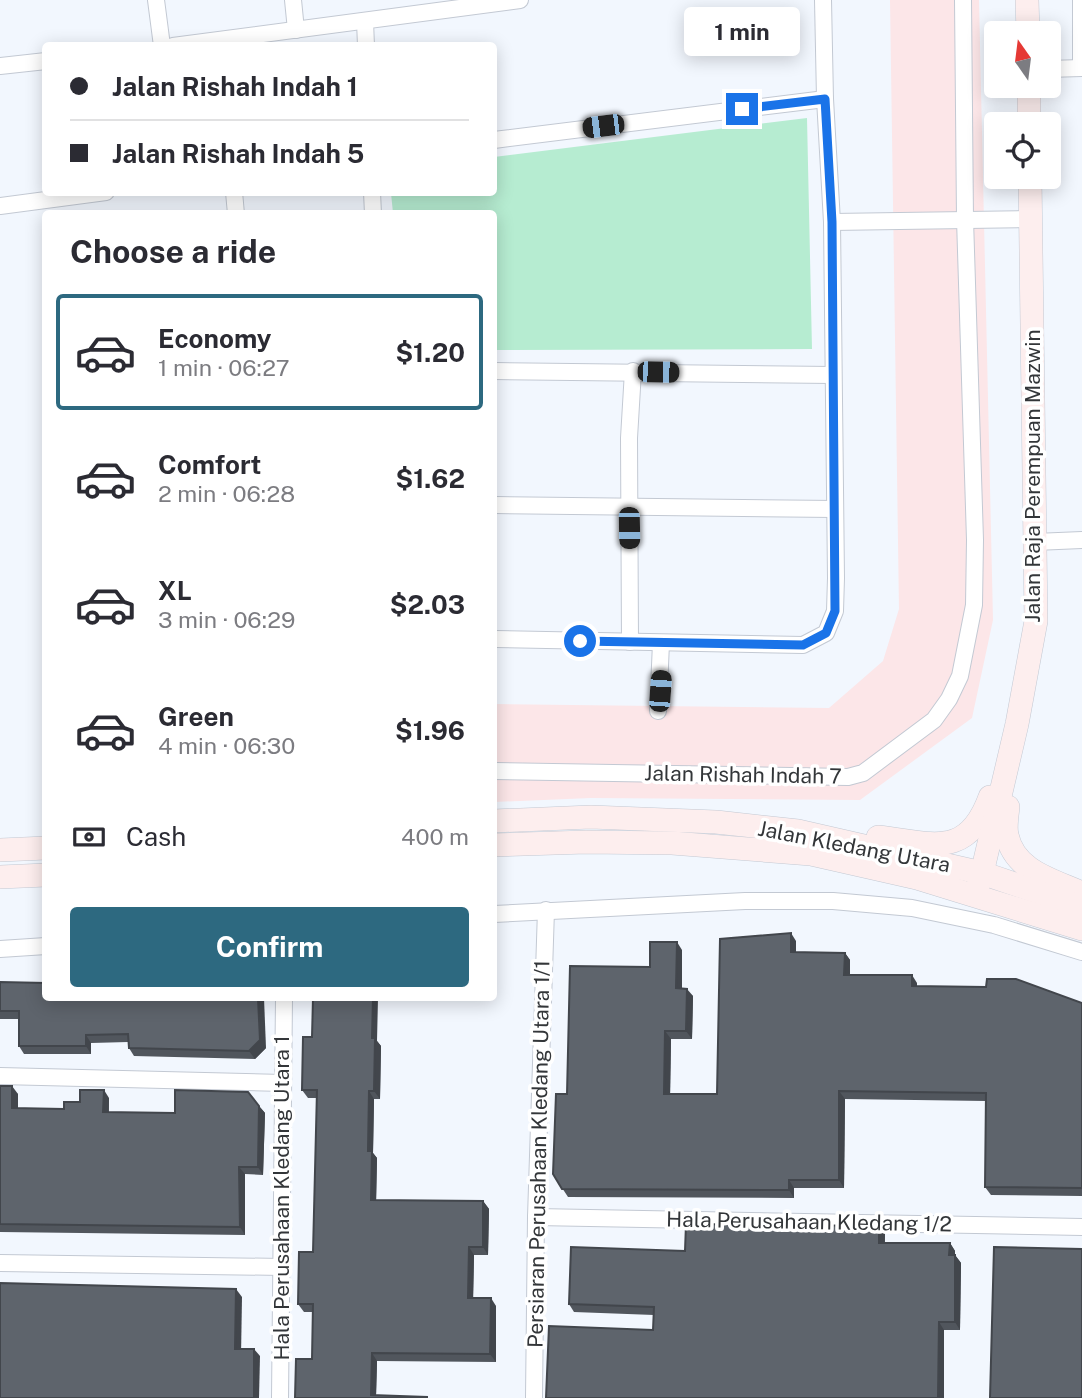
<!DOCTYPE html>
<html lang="en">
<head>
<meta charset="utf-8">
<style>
	:root { --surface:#fff; --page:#f7f7f7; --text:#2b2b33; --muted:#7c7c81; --line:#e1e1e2; --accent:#2d6980 }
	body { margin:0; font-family:"Public Sans",sans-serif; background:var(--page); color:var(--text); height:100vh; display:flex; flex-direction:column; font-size:26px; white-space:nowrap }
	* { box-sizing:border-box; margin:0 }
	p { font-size:23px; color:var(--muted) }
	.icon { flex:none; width:38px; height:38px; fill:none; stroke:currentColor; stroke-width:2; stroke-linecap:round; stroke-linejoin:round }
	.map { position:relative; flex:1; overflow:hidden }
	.panel { position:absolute; left:42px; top:210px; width:455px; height:791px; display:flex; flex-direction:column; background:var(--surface); border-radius:7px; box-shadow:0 4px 18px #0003 }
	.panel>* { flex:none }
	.hud { position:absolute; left:42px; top:42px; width:455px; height:154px; border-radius:7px; box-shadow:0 4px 18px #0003; display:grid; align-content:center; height:154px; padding:0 28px; background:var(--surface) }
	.needle { width:46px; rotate:346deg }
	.tools { position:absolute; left:984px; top:21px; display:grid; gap:14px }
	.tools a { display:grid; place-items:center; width:77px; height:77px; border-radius:7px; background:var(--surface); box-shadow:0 4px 18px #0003; font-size:35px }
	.end { position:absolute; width:32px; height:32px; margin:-16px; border:9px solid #1a73e8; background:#fff; box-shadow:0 0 0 4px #fff }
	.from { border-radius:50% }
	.bubble { position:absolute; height:49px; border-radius:7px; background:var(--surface); box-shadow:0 4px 18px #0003; font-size:23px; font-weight:700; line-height:49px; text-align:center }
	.car { position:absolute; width:21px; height:42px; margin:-21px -10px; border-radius:9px; box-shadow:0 0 5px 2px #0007; background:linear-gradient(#222 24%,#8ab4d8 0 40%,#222 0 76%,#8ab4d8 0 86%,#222 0) }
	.hud b { display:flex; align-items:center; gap:24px; height:66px; font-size:26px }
	.hud b+b { border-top:2px solid var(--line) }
	.hud i { width:18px; height:18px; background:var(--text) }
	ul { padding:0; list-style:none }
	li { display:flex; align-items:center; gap:21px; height:116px; margin:0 14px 10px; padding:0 14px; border:4px solid transparent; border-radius:7px }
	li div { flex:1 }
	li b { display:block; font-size:26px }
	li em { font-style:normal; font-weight:700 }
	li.selected { border-color:var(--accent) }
	li>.icon { width:63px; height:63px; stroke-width:1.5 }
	h2 { padding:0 28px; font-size:32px; line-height:84px }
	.pay { display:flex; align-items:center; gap:18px; height:77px; padding:0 28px; font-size:26px }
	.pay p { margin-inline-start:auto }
	.action { display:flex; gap:14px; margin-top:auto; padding:14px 28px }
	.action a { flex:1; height:80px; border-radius:7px; background:var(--accent); color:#fff; font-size:28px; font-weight:700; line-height:80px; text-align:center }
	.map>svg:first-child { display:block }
	.commercial { fill:#fce6e8 }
	.green { fill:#b6ecd1 }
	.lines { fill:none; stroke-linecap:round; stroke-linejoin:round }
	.minor-casing { stroke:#c3c9d3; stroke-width:18 }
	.secondary-casing { stroke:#c3c9d3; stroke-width:24 }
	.minor { stroke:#fff; stroke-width:16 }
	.secondary { stroke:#fdeeee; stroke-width:23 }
	.wall { fill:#51565d }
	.shaded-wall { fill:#42464c }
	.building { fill:#5e646c; stroke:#42464c; stroke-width:2 }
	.route { stroke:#1a73e8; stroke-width:9 }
	.labels { text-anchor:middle; stroke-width:7; stroke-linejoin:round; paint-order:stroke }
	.street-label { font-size:21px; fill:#333639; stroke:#fff }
</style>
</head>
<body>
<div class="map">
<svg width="1082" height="1398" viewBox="0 0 1082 1398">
	<rect width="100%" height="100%" fill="#f2f7fe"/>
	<polygon class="commercial" points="890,0 979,0 993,620 972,718 860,800 591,798 494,802 494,704 829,708 883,661 899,609"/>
	<polygon class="green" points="807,118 812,349 494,350 494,214 393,213 391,193 494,192 494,157"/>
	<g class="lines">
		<defs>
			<g id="minor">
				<polyline points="156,0 162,46"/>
				<polyline points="293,0 296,30"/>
				<polyline points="1081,0 1081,68"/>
				<polyline points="365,21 366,46"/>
				<polyline points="173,46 520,0"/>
				<polyline points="0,66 46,61"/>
				<polyline points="1048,69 1082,68"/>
				<polyline points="494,140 825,99"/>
				<polyline points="234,192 236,214"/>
				<polyline points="372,192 373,214"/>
				<polyline points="0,206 106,192"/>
				<polyline points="832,222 1031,219"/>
				<polyline points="494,371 833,375"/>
				<polyline points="494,505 835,509"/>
				<polyline points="1035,542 1082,540"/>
				<polyline points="494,639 803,645 826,633 835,611 836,578 832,222 825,99 823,0"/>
				<polyline points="630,642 629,438 633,371"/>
				<polyline points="658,711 661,643"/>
				<polyline points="494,771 848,777 863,773 934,720 949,699 960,676 974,605 975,540 965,219 963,0"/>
				<polyline points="494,914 745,901 833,901 912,908 994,925 1082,952"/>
				<polyline points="0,949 46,946"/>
				<polyline points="0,1076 283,1083"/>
				<polyline points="536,1217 1082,1227"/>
				<polyline points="0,1263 282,1267"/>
				<polyline points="280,1398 284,998"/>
				<polyline points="534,1398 536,1217 546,910"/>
			</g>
			<g id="secondary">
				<polyline points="1027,0 1028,33"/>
				<polyline points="1029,86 1029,124"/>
				<path d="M 1008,807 C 1007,816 1005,827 1007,835 C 1014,871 1053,880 1082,893"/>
				<polyline points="494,821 591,817 716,822 798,831 982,873 1082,907"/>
				<path d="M 878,837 C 932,843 967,860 990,797"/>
				<polyline points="494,845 586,842 672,843 811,854 917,878 1082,929"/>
				<polyline points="0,850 46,848"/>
				<polyline points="0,877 46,875"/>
				<polyline points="975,895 982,873 1017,724 1036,621 1030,177"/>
			</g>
		</defs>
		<use href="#minor" class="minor-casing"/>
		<use href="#secondary" class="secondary-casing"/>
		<use href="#minor" class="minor"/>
		<use href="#secondary" class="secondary"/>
	</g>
	<g class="wall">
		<polygon points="796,941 796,952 845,953 850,960 850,975 917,983 917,986 1082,1003 1082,1196 991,1195 985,1187 986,1101 845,1099 844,1188 794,1188 794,1198 568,1197 553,1174 567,1094 650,967 682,950 682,988 693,996 692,1039 671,1039 670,1094 717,1094"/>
		<polygon points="0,982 266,1048 255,1059 134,1056 129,1048 128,1042 91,1043 91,1054 24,1054 19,1046 19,1019 0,1019"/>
		<polygon points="312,1037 377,1041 381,1046 380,1099 374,1099 373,1153 377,1158 376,1200 483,1201 489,1209 488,1255 474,1255 473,1298 496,1306 496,1362 377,1361 376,1395 427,1397 428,1398 295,1398 312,1359 313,1312 304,1312 298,1304 313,1252 317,1098 308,1098 302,1090"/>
		<polygon points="0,1086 18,1094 18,1108 64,1109 80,1102 109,1098 109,1112 175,1113 259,1106 265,1113 263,1175 245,1174 245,1235 0,1232"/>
		<polygon points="885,1234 885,1243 950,1243 955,1251 955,1255 961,1263 960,1330 653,1330 654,1315 574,1312 569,1304 685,1251"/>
	</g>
	<g class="shaded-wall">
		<polygon points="791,933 796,941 796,960 791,952"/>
		<polygon points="677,942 682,950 682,996 676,988"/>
		<polygon points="845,953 850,960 850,983 844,975"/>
		<polygon points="912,975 917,983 917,994 912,986"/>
		<polygon points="687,989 693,996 692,1039 686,1031"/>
		<polygon points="258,998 264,998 266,1048 255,1059 249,1051"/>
		<polygon points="373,998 378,998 377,1041 381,1046 380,1099 374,1091 372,1038"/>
		<polygon points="665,1031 671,1039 670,1101 664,1094"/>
		<polygon points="86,1035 91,1043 91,1054 86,1046"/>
		<polygon points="12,1086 18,1094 18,1116 12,1108"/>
		<polygon points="104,1090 109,1098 108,1120 103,1112"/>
		<polygon points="369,1091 374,1099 373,1153 377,1158 376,1208 371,1200 368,1151"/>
		<polygon points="839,1091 845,1099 844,1188 839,1180"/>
		<polygon points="259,1106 265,1113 263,1175 258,1167"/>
		<polygon points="239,1167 245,1174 245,1235 240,1227"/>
		<polygon points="789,1180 794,1188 794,1198 789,1190"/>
		<polygon points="483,1201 489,1209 488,1255 483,1247"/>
		<polygon points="879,1226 885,1234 884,1251 879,1243"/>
		<polygon points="950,1243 955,1251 955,1263 949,1255"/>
		<polygon points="469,1247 474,1255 473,1305 468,1298"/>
		<polygon points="955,1255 961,1263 960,1330 955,1322"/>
		<polygon points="236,1289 242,1297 241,1356 235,1349"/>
		<polygon points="491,1298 496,1306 496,1362 490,1354"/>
		<polygon points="939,1322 944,1330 944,1398 938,1398"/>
		<polygon points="254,1349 260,1356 259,1398 254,1398"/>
		<polygon points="372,1353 377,1361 376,1398 371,1395"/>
	</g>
	<g class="building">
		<polygon points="791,933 791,952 845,953 844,975 912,975 912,986 986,987 987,979 1016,979 1082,1003 1082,1188 985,1187 986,1093 839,1091 839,1180 789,1180 789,1190 562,1189 553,1174 556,1094 567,1094 570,966 650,967 650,942 677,942 676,988 687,989 686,1031 665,1031 664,1094 717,1094 720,939"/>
		<polygon points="0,982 46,983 46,998 258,998 260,1040 249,1051 129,1048 128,1034 86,1035 86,1046 19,1046 19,1011 0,1011"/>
		<polygon points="313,998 373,998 372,1038 375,1038 374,1091 369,1091 368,1151 372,1151 371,1200 483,1201 483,1247 469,1247 468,1298 491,1298 490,1354 372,1353 371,1395 427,1397 427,1398 295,1398 296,1359 312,1359 313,1304 298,1304 299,1252 313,1252 317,1090 302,1090 303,1037 312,1037"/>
		<polygon points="0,1086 12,1086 12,1108 64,1109 64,1102 80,1102 80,1090 104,1090 103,1112 175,1113 175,1090 248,1092 259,1106 258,1167 239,1167 240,1227 0,1224"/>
		<polygon points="686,1224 879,1226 879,1243 950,1243 949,1255 955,1255 955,1322 939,1322 938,1398 546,1398 549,1326 653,1330 654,1307 569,1304 571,1247 685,1251"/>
		<polygon points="994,1247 1082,1249 1082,1398 990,1398"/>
		<polygon points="0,1283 236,1289 235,1349 254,1349 254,1398 0,1398"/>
	</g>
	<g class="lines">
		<polyline class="route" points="580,641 803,645 826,633 835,611 832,222 825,99 742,109"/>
	</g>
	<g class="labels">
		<g class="street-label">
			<text transform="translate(1033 476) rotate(-90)" y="7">Jalan Raja Perempuan Mazwin</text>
			<text transform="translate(743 775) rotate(1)" y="7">Jalan Rishah Indah 7</text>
			<text transform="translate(854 847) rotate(11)" y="7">Jalan Kledang Utara</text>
			<text transform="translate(539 1154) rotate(-89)" y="7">Persiaran Perusahaan Kledang Utara 1/1</text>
			<text transform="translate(282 1198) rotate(-90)" y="7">Hala Perusahaan Kledang Utara 1</text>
			<text transform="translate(809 1222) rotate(1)" y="7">Hala Perusahaan Kledang 1/2</text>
		</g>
	</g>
</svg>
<div class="tools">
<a><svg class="needle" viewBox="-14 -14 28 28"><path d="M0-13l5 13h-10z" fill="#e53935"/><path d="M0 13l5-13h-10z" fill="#7c7c81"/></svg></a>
<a><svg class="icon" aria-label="locate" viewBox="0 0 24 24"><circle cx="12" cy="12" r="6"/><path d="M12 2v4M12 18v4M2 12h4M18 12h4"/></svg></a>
</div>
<i class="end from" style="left:580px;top:641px"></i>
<i class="end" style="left:742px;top:109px"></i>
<div class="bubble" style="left:684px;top:7px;width:116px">1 min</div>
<i class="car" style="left:603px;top:126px;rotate:263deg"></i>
<i class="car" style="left:658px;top:372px;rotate:91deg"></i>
<i class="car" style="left:629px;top:528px;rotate:179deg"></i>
<i class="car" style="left:660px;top:691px;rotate:4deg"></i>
<div class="hud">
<b><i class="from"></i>Jalan Rishah Indah 1</b>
<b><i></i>Jalan Rishah Indah 5</b>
</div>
<section class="panel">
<h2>Choose a ride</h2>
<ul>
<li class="selected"><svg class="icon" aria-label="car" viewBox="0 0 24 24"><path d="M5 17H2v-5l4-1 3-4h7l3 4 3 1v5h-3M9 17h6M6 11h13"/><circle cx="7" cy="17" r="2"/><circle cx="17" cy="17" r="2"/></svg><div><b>Economy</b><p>1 min · 06:27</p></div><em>$1.20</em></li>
<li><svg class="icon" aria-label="car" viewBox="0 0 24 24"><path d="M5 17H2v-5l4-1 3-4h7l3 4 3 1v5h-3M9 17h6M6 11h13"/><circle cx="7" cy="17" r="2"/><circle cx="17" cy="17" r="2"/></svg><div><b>Comfort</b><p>2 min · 06:28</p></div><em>$1.62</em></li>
<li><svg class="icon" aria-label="car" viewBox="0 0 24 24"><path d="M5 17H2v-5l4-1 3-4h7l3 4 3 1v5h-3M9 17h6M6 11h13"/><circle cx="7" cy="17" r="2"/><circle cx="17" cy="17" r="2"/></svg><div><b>XL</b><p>3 min · 06:29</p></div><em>$2.03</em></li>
<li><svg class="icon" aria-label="car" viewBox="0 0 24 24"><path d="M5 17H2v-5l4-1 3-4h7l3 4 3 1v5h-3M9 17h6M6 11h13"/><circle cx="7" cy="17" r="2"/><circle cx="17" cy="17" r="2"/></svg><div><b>Green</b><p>4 min · 06:30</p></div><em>$1.96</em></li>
</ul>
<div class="pay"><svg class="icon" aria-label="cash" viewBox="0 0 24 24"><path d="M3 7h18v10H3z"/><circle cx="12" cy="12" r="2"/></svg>Cash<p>400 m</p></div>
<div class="action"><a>Confirm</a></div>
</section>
</div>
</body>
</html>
